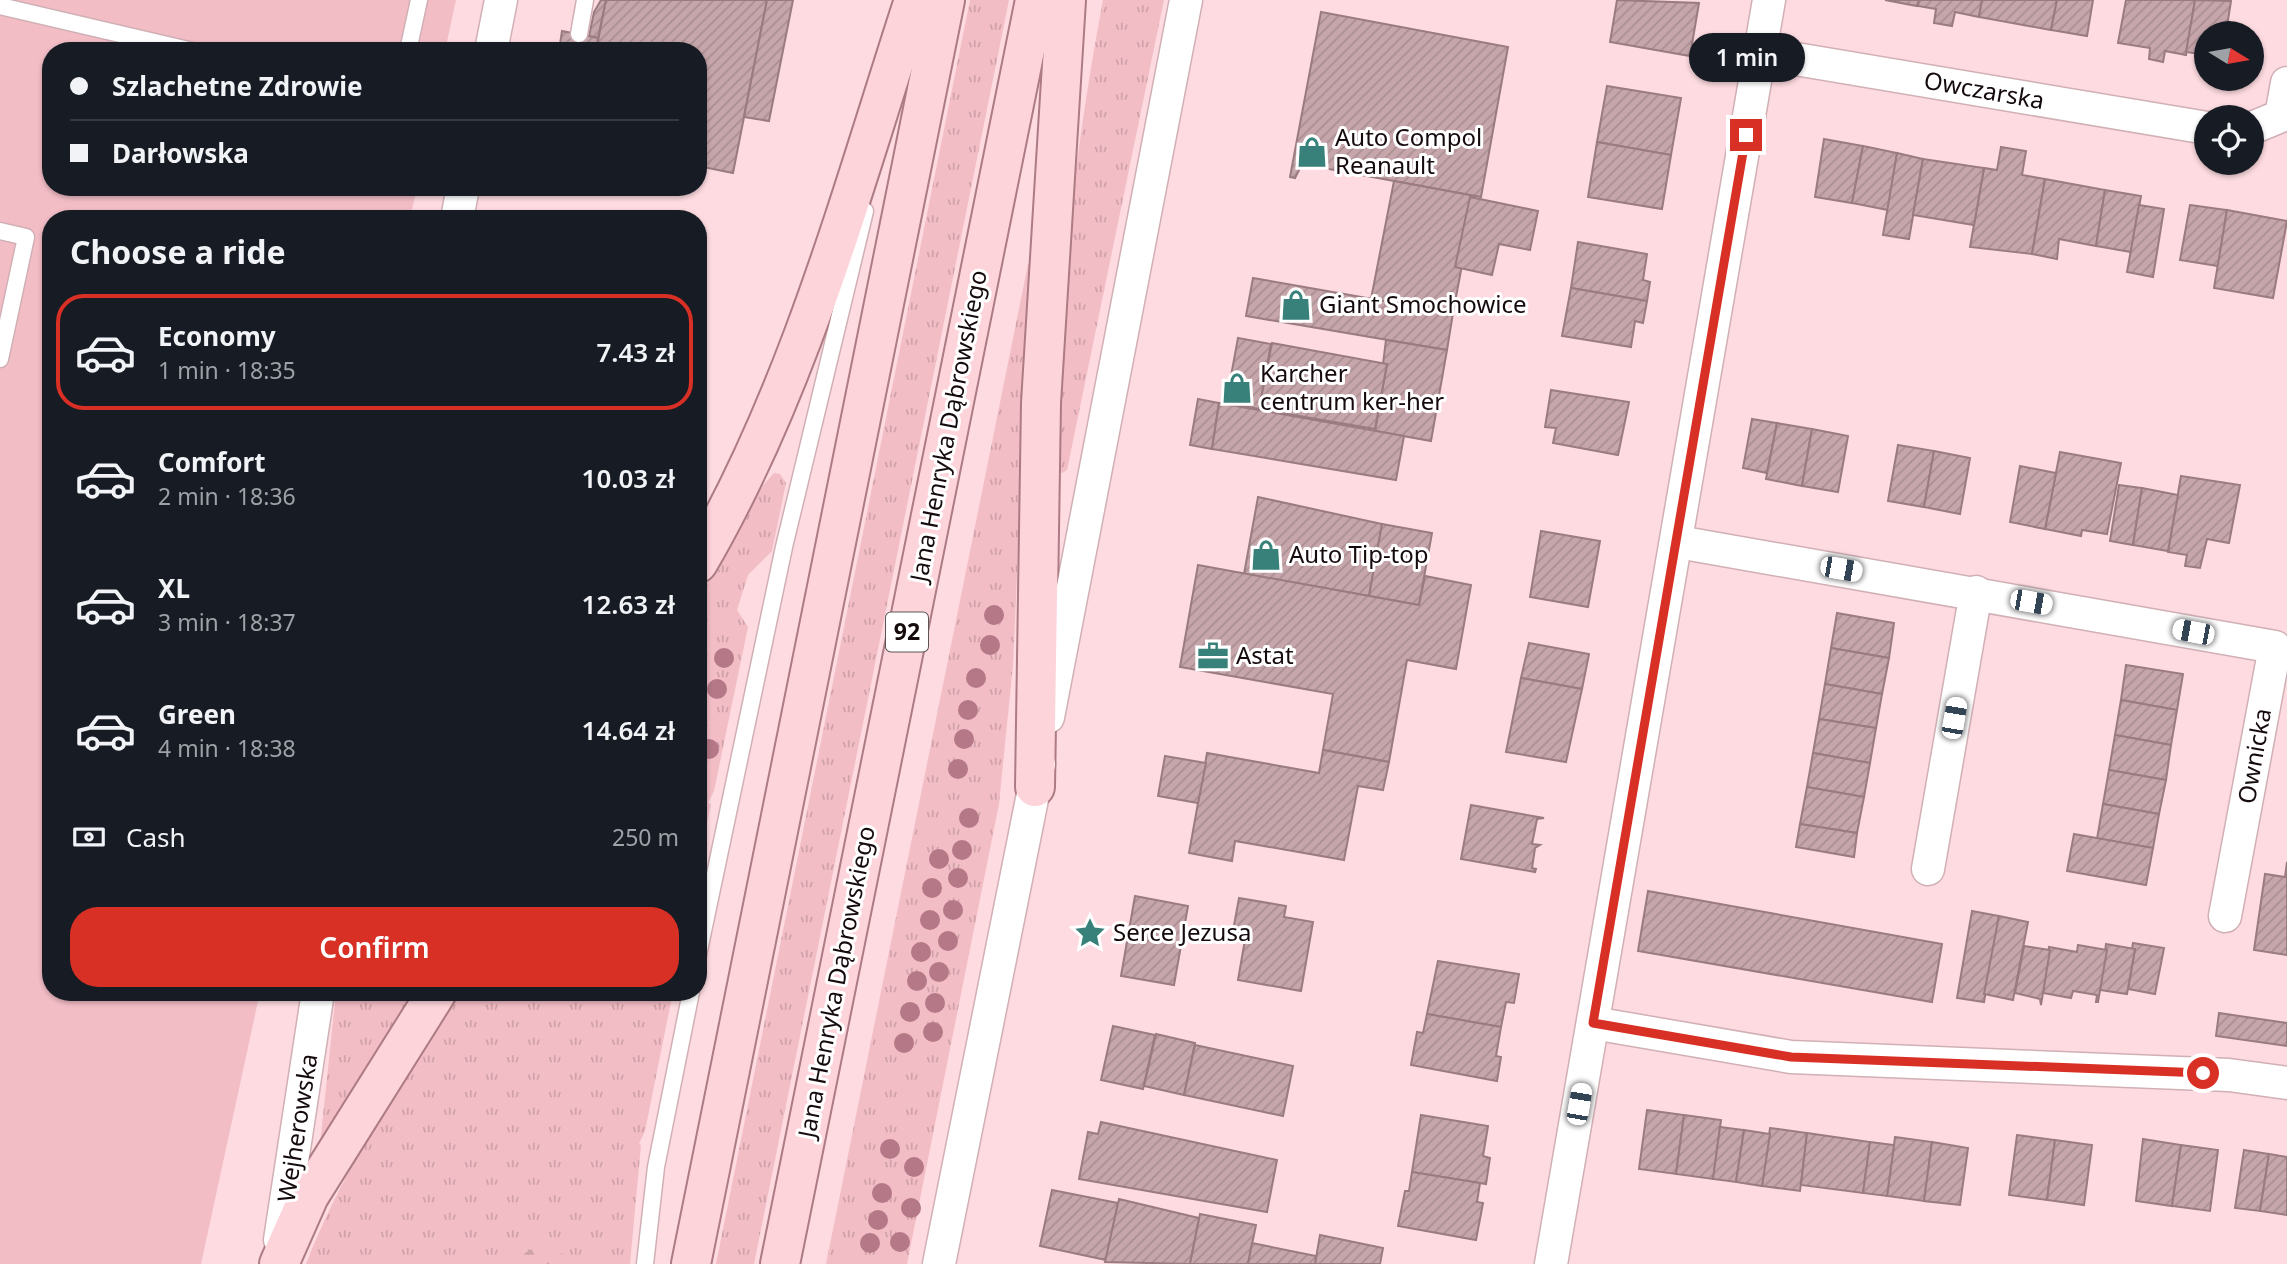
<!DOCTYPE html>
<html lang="en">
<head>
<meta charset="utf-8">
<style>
	:root { --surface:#171b24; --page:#20242c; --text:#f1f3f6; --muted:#9ea1a6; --line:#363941; --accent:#d93025 }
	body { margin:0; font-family:"Noto Sans",sans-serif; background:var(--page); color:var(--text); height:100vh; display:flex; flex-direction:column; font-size:26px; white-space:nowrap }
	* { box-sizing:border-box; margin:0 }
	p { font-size:23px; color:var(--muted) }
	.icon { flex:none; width:38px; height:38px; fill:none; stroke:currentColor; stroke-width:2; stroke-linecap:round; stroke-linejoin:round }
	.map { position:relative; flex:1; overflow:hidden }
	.side { position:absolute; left:42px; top:210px; width:665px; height:791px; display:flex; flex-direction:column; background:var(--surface); border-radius:28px; box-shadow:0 2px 5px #0004 }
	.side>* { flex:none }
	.guide { position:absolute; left:42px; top:42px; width:665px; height:154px; border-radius:28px; box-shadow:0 2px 5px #0004; display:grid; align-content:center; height:154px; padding:0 28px; background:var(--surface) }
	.needle { width:46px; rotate:101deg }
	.fabs { position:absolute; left:2194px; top:21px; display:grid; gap:14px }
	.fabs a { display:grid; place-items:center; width:70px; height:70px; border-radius:50%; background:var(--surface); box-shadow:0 2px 5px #0004; font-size:35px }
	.end { position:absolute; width:32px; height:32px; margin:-16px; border:9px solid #d93025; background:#fff; box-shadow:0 0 0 4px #fff }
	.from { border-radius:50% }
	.bubble { position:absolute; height:49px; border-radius:24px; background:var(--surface); box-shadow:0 2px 5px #0004; font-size:23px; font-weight:600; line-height:49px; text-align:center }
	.car { position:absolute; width:21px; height:42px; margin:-21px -10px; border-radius:9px; box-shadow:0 0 5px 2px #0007; background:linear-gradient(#fff 24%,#345 0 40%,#fff 0 76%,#345 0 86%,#fff 0) }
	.guide b { display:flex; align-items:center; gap:24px; height:66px; font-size:26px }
	.guide b+b { border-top:2px solid var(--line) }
	.guide i { width:18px; height:18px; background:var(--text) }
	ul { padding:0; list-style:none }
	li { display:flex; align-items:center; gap:21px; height:116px; margin:0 14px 10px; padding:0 14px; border:4px solid transparent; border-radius:28px }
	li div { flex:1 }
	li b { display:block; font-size:26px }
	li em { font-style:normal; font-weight:600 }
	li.active { border-color:var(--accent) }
	li>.icon { width:63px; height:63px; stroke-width:1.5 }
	h2 { padding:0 28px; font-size:32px; line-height:84px }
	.pay { display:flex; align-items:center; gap:18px; height:77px; padding:0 28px; font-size:26px }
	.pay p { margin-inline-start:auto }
	.cta { display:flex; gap:14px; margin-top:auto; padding:14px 28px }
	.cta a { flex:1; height:80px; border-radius:28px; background:var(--accent); color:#fff; font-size:28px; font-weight:600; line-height:80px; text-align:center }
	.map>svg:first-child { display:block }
	.grass { fill:url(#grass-tufts) }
	.forest { fill:url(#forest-firs) }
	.garden { fill:#f3bdc6 }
	.building { fill:url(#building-hatch); stroke:#9a7b80; stroke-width:2 }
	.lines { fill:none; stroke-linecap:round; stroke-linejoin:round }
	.lane-casing { stroke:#d0b0b5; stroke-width:19 }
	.street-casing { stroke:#d0b0b5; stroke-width:35 }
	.primary-casing { stroke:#ac7b83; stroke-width:42 }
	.lane { stroke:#fff; stroke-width:16 }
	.street { stroke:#fff; stroke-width:32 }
	.primary { stroke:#fed4db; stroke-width:38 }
	.tree { fill:#b47886 }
	.route { stroke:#d93025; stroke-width:9 }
	.labels { text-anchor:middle; stroke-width:6; stroke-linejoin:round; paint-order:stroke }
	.shield { fill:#fff; stroke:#5b5455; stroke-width:2 }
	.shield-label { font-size:23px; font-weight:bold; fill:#150a0c }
	.street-label { font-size:24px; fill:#150a0c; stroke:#fff }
	.poi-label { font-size:24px; fill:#150a0c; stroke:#fff; text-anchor:start }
</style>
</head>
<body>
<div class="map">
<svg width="2287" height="1264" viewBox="0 0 2287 1264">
	<defs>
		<pattern id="grass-tufts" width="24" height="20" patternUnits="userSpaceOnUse" patternTransform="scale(1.75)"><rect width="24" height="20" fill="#f3bdc6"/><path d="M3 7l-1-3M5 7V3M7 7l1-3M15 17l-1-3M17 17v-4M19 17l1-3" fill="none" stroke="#cfa1a9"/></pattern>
		<pattern id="forest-firs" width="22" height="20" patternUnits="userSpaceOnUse" patternTransform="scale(1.75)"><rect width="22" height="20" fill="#f3bdc6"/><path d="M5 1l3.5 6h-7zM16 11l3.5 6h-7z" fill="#cfa1a9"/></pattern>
		<pattern id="building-hatch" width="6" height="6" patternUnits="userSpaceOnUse" patternTransform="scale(1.75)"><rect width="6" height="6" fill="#c6a6ab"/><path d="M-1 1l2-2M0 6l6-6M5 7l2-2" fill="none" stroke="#a98e92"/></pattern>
	</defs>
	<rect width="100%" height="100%" fill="#fddbe0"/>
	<g class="grass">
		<polygon points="970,0 1009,0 754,1264 716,1264"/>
		<path d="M 1103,0 L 1164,0 L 1067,470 L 1062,473 L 1058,472 C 1055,314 1074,155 1103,0 Z"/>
		<polygon points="1028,264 1031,265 1013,665 999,804 907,1264 826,1264"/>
		<polygon points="774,473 780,474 786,483 772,551 748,575 737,610 748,627 714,791 708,803 711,804 698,867 698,598 764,484"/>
		<polygon points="336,992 419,992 319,1154"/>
		<path d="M 456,992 L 673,992 L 645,1131 L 639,1144 L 641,1145 L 630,1264 L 306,1264 C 344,1167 402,1081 456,992 Z"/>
	</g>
	<polygon class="forest" points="535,1247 557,1247 562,1250 563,1264 518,1264 525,1253"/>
	<g class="garden">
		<polygon points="0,0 456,0 445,51 51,51 51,187 417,187 410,219 51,219 51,992 260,992 201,1264 0,1264"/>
		<polygon points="362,992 392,992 384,1001 364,999"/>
	</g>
	<g class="building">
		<polygon points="601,0 606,0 598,38 589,36 594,12"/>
		<polygon points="606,0 767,0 733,173 698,166 698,51 596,51"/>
		<polygon points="767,0 793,0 769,121 744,117"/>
		<polygon points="1617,0 1699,3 1690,56 1610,42"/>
		<polygon points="1885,0 1919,0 1917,6"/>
		<polygon points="1919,0 1982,0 1979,17 1955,12 1952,26 1934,23 1936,9 1918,6"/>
		<polygon points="1982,0 2057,0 2051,30 1979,17"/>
		<polygon points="2057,0 2093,0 2087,36 2051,30"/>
		<polygon points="2126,0 2195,0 2186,55 2165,51 2163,62 2149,59 2150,48 2118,43"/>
		<polygon points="2195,0 2231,1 2226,33 2207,33 2207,55 2186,52"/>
		<polygon points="1321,12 1508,47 1481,197 1302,164 1295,178 1290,177"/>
		<polygon points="562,31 598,38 596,51 559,51"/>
		<polygon points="1607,86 1681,98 1671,155 1597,142"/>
		<polygon points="1824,139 1863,146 1852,203 1815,197"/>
		<polygon points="1597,142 1671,155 1662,209 1588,197"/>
		<polygon points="1863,146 1897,153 1888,210 1852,203"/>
		<polygon points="2001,147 2026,151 2022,175 2045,179 2032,254 1970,247 1984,168 1997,170"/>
		<polygon points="1897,153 1923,159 1909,239 1883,235"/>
		<polygon points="1923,159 1984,168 1974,225 1913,215"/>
		<polygon points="2045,179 2105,190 2096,246 2059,239 2057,259 2032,254"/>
		<polygon points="1394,181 1475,196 1453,313 1371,299"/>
		<polygon points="2105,190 2141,196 2131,252 2096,246"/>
		<polygon points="1470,197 1538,211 1530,250 1499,244 1492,275 1455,267"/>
		<polygon points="2139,205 2164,209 2153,277 2127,272"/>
		<polygon points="2190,205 2227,210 2218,266 2180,260"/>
		<polygon points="2227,210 2287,221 2273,298 2214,288"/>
		<polygon points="1578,242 1647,254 1643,280 1650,282 1647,301 1571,288"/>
		<polygon points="1253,278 1453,313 1447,350 1246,316"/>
		<polygon points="1571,288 1647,301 1643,323 1635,321 1631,347 1562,336"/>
		<polygon points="1238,338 1271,344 1259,409 1226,403"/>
		<polygon points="1386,340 1447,350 1431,441 1375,431 1387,364 1383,364"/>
		<polygon points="1272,343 1387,364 1375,429 1259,409"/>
		<polygon points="1551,390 1629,402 1618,455 1553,443 1556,428 1545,427"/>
		<polygon points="1198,399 1219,403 1212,449 1190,445"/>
		<polygon points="1219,403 1404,436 1396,480 1212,449"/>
		<polygon points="1752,419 1777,423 1767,473 1743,468"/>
		<polygon points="1777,423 1812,429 1802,486 1766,479"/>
		<polygon points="1812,429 1848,436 1838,492 1802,486"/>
		<polygon points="1898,445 1934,451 1924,507 1888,501"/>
		<polygon points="1934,451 1970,458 1960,514 1924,507"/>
		<polygon points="2060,452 2121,463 2107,534 2082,530 2081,536 2045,529"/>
		<polygon points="2020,466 2056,473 2045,529 2010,522"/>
		<polygon points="2181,476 2240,485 2229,543 2207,539 2200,568 2185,566 2187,555 2168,552"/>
		<polygon points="2119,485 2142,488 2133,545 2110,541"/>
		<polygon points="2142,488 2178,495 2168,551 2133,545"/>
		<polygon points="1258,497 1382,524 1369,596 1244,574"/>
		<polygon points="1382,524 1432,533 1419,605 1369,596"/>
		<polygon points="1541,531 1600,541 1588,607 1530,597"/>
		<polygon points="1198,565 1419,605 1425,576 1471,585 1456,669 1407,660 1389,762 1323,750 1333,694 1180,667"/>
		<polygon points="1837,613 1894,623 1889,658 1831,648"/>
		<polygon points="1529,643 1589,654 1582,689 1521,678"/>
		<polygon points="1831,648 1889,658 1882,694 1825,684"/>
		<polygon points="2126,665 2183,674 2177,710 2121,700"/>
		<polygon points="1521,678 1582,689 1566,762 1506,752"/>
		<polygon points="1825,684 1882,694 1876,728 1819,719"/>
		<polygon points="2121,700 2177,710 2171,745 2115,735"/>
		<polygon points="1819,719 1876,728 1870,763 1813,753"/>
		<polygon points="2115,735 2171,745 2166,780 2109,770"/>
		<polygon points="1323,750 1389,762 1383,790 1358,786 1344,860 1235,841 1232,861 1189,853 1207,753 1319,773"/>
		<polygon points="1813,753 1870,763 1864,797 1807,787"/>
		<polygon points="1165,756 1206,763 1198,803 1158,796"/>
		<polygon points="2109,770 2166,780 2159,814 2103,804"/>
		<polygon points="1807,787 1864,797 1857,833 1800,824"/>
		<polygon points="2103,804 2159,814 2153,848 2097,839"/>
		<polygon points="1471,805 1544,818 1537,819 1532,844 1540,845 1535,848 1532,868 1536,869 1535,872 1461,859"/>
		<polygon points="1800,824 1857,833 1854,857 1796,847"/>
		<polygon points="2074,834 2153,848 2146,885 2067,871"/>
		<polygon points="2287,862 2287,955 2254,950 2265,874 2285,877"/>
		<polygon points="1648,891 1942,944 1932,1002 1638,951"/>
		<polygon points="1135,896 1188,906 1174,985 1121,976"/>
		<polygon points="1239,898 1286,906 1284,917 1313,922 1301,991 1238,980 1246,934 1233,931"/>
		<polygon points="1972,911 1999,916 1984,1002 1957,998"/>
		<polygon points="1999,916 2028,922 2013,1000 1984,994"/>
		<polygon points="2133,943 2164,948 2155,994 2128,989 2135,949 2132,949"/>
		<polygon points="2106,944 2135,949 2127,994 2100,990"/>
		<polygon points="2078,945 2107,950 2098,1002 2096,1002 2097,995 2073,991 2071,998 2043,993 2049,947 2077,952"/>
		<polygon points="2024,946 2050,950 2041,1005 2040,999 2015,993"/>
		<polygon points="1438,961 1519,974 1514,1003 1506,1002 1501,1027 1427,1014"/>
		<polygon points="2219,1013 2287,1023 2287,1046 2216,1036"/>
		<polygon points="1427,1014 1501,1027 1496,1056 1501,1057 1497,1081 1411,1065 1417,1032 1423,1033"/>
		<polygon points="1113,1026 1155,1035 1143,1089 1101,1080"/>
		<polygon points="1156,1034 1195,1043 1184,1095 1144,1086"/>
		<polygon points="1195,1045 1293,1066 1283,1116 1184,1095"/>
		<polygon points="1647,1110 1684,1115 1676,1174 1639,1169"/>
		<polygon points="1421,1115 1488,1126 1483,1156 1490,1158 1486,1184 1412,1172"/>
		<polygon points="1684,1115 1721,1120 1713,1179 1676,1174"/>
		<polygon points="1101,1122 1277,1160 1267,1212 1079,1179 1088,1132 1098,1134"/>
		<polygon points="1720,1127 1744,1130 1736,1182 1713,1179"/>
		<polygon points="1770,1128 1807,1133 1800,1191 1762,1186"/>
		<polygon points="1744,1130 1770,1134 1762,1186 1736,1182"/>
		<polygon points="1807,1133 1870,1142 1863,1193 1801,1185"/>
		<polygon points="2017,1135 2055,1140 2047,1200 2009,1195"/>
		<polygon points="1895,1137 1932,1142 1924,1201 1887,1196"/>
		<polygon points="2143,1139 2181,1145 2172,1206 2136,1201"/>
		<polygon points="2055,1140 2092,1145 2084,1205 2047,1200"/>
		<polygon points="1870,1142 1894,1145 1887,1196 1863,1193"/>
		<polygon points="1932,1142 1968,1148 1960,1205 1924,1201"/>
		<polygon points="2181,1145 2218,1150 2210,1211 2172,1206"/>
		<polygon points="2244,1150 2269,1154 2260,1211 2235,1208"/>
		<polygon points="2269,1154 2287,1157 2287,1215 2260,1211"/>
		<polygon points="1412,1172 1480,1183 1477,1202 1483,1203 1476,1240 1398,1226 1405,1191 1409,1191"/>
		<polygon points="1052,1190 1118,1203 1106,1260 1040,1246"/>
		<polygon points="1119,1199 1199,1218 1190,1264 1105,1262"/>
		<polygon points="1200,1214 1256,1225 1248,1264 1190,1264"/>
		<polygon points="1320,1235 1383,1248 1380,1264 1315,1264"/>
		<polygon points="1252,1243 1316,1256 1315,1264 1248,1264"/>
	</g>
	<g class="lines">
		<defs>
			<g id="lane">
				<polyline points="0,6 193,51"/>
				<polyline points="579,34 585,0"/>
				<polyline points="408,51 419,0"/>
				<polyline points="0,231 26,237 0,359"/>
				<polyline points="698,955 784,547 865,211"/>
				<polyline points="645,1264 656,1167 691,992"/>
			</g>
			<g id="street">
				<polyline points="491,51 501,0"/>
				<polyline points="1760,53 2207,128"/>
				<polyline points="2252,128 2281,116 2287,83"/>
				<polyline points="457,219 463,187"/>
				<polyline points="1678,542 2275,647 2225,916"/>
				<polyline points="1048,717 1186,0"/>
				<polyline points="1928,869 1976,592"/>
				<polyline points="1593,1023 1791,1057 2229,1075 2287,1083"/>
				<polyline points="280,1240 318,992"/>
				<polyline points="939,1264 1039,764"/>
				<polyline points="1551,1264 1769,0"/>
			</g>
			<g id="primary">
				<path d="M 698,563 C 799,390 852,190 914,0"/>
				<polyline points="1035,787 1041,403 1066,0"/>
				<polyline points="279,1264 309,1196 437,992"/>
				<polyline points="691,1264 945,0"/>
				<polyline points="780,1264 1035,0"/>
			</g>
		</defs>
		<use href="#lane" class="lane-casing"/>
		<use href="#street" class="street-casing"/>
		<use href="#primary" class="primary-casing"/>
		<use href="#lane" class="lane"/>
		<use href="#street" class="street"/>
		<use href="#primary" class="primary"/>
	</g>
	<g class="tree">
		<circle cx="994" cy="615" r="10"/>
		<circle cx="990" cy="645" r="10"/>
		<circle cx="724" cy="658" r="10"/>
		<circle cx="976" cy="678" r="10"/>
		<circle cx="717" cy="689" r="10"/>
		<circle cx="968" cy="710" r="10"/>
		<circle cx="964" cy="739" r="10"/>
		<circle cx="709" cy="749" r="10"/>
		<circle cx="958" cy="769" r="10"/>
		<circle cx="969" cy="818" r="10"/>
		<circle cx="962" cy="850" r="10"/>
		<circle cx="939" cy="859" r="10"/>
		<circle cx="958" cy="878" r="10"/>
		<circle cx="932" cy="888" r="10"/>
		<circle cx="953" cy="910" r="10"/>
		<circle cx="930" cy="920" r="10"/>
		<circle cx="948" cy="941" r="10"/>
		<circle cx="921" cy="952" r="10"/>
		<circle cx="939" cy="972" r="10"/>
		<circle cx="917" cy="981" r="10"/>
		<circle cx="935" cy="1003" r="10"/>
		<circle cx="910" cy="1012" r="10"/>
		<circle cx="933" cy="1032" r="10"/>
		<circle cx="904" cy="1043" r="10"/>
		<circle cx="890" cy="1149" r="10"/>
		<circle cx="914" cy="1167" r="10"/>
		<circle cx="882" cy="1193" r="10"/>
		<circle cx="911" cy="1208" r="10"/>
		<circle cx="878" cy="1220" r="10"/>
		<circle cx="900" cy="1242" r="10"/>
		<circle cx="870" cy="1243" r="10"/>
	</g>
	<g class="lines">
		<polyline class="route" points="1746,135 1593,1023 1791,1057 2203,1073"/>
	</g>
	<defs>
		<symbol id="shop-bare" viewBox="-9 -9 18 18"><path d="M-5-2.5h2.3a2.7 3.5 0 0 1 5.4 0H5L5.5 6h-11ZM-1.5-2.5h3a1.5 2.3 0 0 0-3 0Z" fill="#38807a" stroke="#fff" stroke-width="2.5" paint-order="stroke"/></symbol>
		<symbol id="office-bare" viewBox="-9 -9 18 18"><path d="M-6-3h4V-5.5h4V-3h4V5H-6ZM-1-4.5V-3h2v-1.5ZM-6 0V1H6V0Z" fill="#38807a" stroke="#fff" stroke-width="2.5" paint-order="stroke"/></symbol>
		<symbol id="sight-bare" viewBox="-9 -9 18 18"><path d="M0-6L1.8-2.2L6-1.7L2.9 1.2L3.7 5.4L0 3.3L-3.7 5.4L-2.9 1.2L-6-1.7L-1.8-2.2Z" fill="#38807a" stroke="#fff" stroke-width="2.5" paint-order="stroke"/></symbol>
	</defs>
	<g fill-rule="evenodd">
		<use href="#shop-bare" x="1290" y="130" width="44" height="44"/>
		<use href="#shop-bare" x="1274" y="283" width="44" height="44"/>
		<use href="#shop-bare" x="1215" y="366" width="44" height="44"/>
		<use href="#shop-bare" x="1244" y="533" width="44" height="44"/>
		<use href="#office-bare" x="1191" y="634" width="44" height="44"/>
		<use href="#sight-bare" x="1068" y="911" width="44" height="44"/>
	</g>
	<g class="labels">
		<rect class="shield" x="886" y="612.5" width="42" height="39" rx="5"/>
		<g class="shield-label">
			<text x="907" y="640">92</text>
		</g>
		<g class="street-label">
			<text transform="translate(1984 91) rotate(10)" y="8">Owczarska</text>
			<text transform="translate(949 426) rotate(-79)" y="8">Jana Henryka Dąbrowskiego</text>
			<text transform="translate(2255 756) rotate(-80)" y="8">Ownicka</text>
			<text transform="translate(837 982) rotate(-79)" y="8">Jana Henryka Dąbrowskiego</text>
			<text transform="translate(298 1128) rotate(-81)" y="8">Wejherowska</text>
		</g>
		<g class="poi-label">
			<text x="1335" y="146">Auto Compol<tspan x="1335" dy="28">Reanault</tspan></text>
			<text x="1319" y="313">Giant Smochowice</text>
			<text x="1260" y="382">Karcher<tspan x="1260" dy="28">centrum ker-her</tspan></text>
			<text x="1289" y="563">Auto Tip-top</text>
			<text x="1236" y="664">Astat</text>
			<text x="1113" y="941">Serce Jezusa</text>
		</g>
	</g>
</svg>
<div class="fabs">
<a><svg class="needle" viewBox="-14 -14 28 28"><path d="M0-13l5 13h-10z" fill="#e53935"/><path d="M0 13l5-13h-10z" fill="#9ea1a6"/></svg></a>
<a><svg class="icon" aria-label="locate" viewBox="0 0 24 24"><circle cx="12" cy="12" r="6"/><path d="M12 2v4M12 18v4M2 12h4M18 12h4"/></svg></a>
</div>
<i class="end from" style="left:2203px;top:1073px"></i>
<i class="end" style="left:1746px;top:135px"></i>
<div class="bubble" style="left:1689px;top:33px;width:116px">1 min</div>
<i class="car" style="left:1841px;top:569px;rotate:100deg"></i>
<i class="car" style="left:2031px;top:602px;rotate:100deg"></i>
<i class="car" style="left:2193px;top:632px;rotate:281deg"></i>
<i class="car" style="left:1954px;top:718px;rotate:10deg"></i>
<i class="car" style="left:1579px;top:1104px;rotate:10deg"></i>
<div class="guide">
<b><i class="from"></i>Szlachetne Zdrowie</b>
<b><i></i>Darłowska</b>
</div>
<section class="side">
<h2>Choose a ride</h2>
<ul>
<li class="active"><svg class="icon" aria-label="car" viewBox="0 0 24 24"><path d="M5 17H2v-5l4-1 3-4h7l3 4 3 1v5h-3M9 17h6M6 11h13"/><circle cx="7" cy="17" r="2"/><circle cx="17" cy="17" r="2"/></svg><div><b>Economy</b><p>1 min · 18:35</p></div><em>7.43 zł</em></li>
<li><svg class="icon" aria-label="car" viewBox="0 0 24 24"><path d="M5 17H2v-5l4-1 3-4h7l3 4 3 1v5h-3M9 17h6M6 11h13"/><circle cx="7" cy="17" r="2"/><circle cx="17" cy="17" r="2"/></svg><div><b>Comfort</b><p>2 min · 18:36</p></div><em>10.03 zł</em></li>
<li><svg class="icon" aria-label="car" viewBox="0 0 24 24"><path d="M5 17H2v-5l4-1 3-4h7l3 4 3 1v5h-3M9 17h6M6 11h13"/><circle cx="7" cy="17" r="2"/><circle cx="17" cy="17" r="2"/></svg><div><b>XL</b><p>3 min · 18:37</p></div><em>12.63 zł</em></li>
<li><svg class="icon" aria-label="car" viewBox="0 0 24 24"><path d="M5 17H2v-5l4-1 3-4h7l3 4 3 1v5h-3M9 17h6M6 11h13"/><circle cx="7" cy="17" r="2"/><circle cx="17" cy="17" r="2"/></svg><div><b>Green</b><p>4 min · 18:38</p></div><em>14.64 zł</em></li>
</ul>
<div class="pay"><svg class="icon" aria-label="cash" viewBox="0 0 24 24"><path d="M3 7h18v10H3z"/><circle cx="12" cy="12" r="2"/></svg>Cash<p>250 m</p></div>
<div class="cta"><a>Confirm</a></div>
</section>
</div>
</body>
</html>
